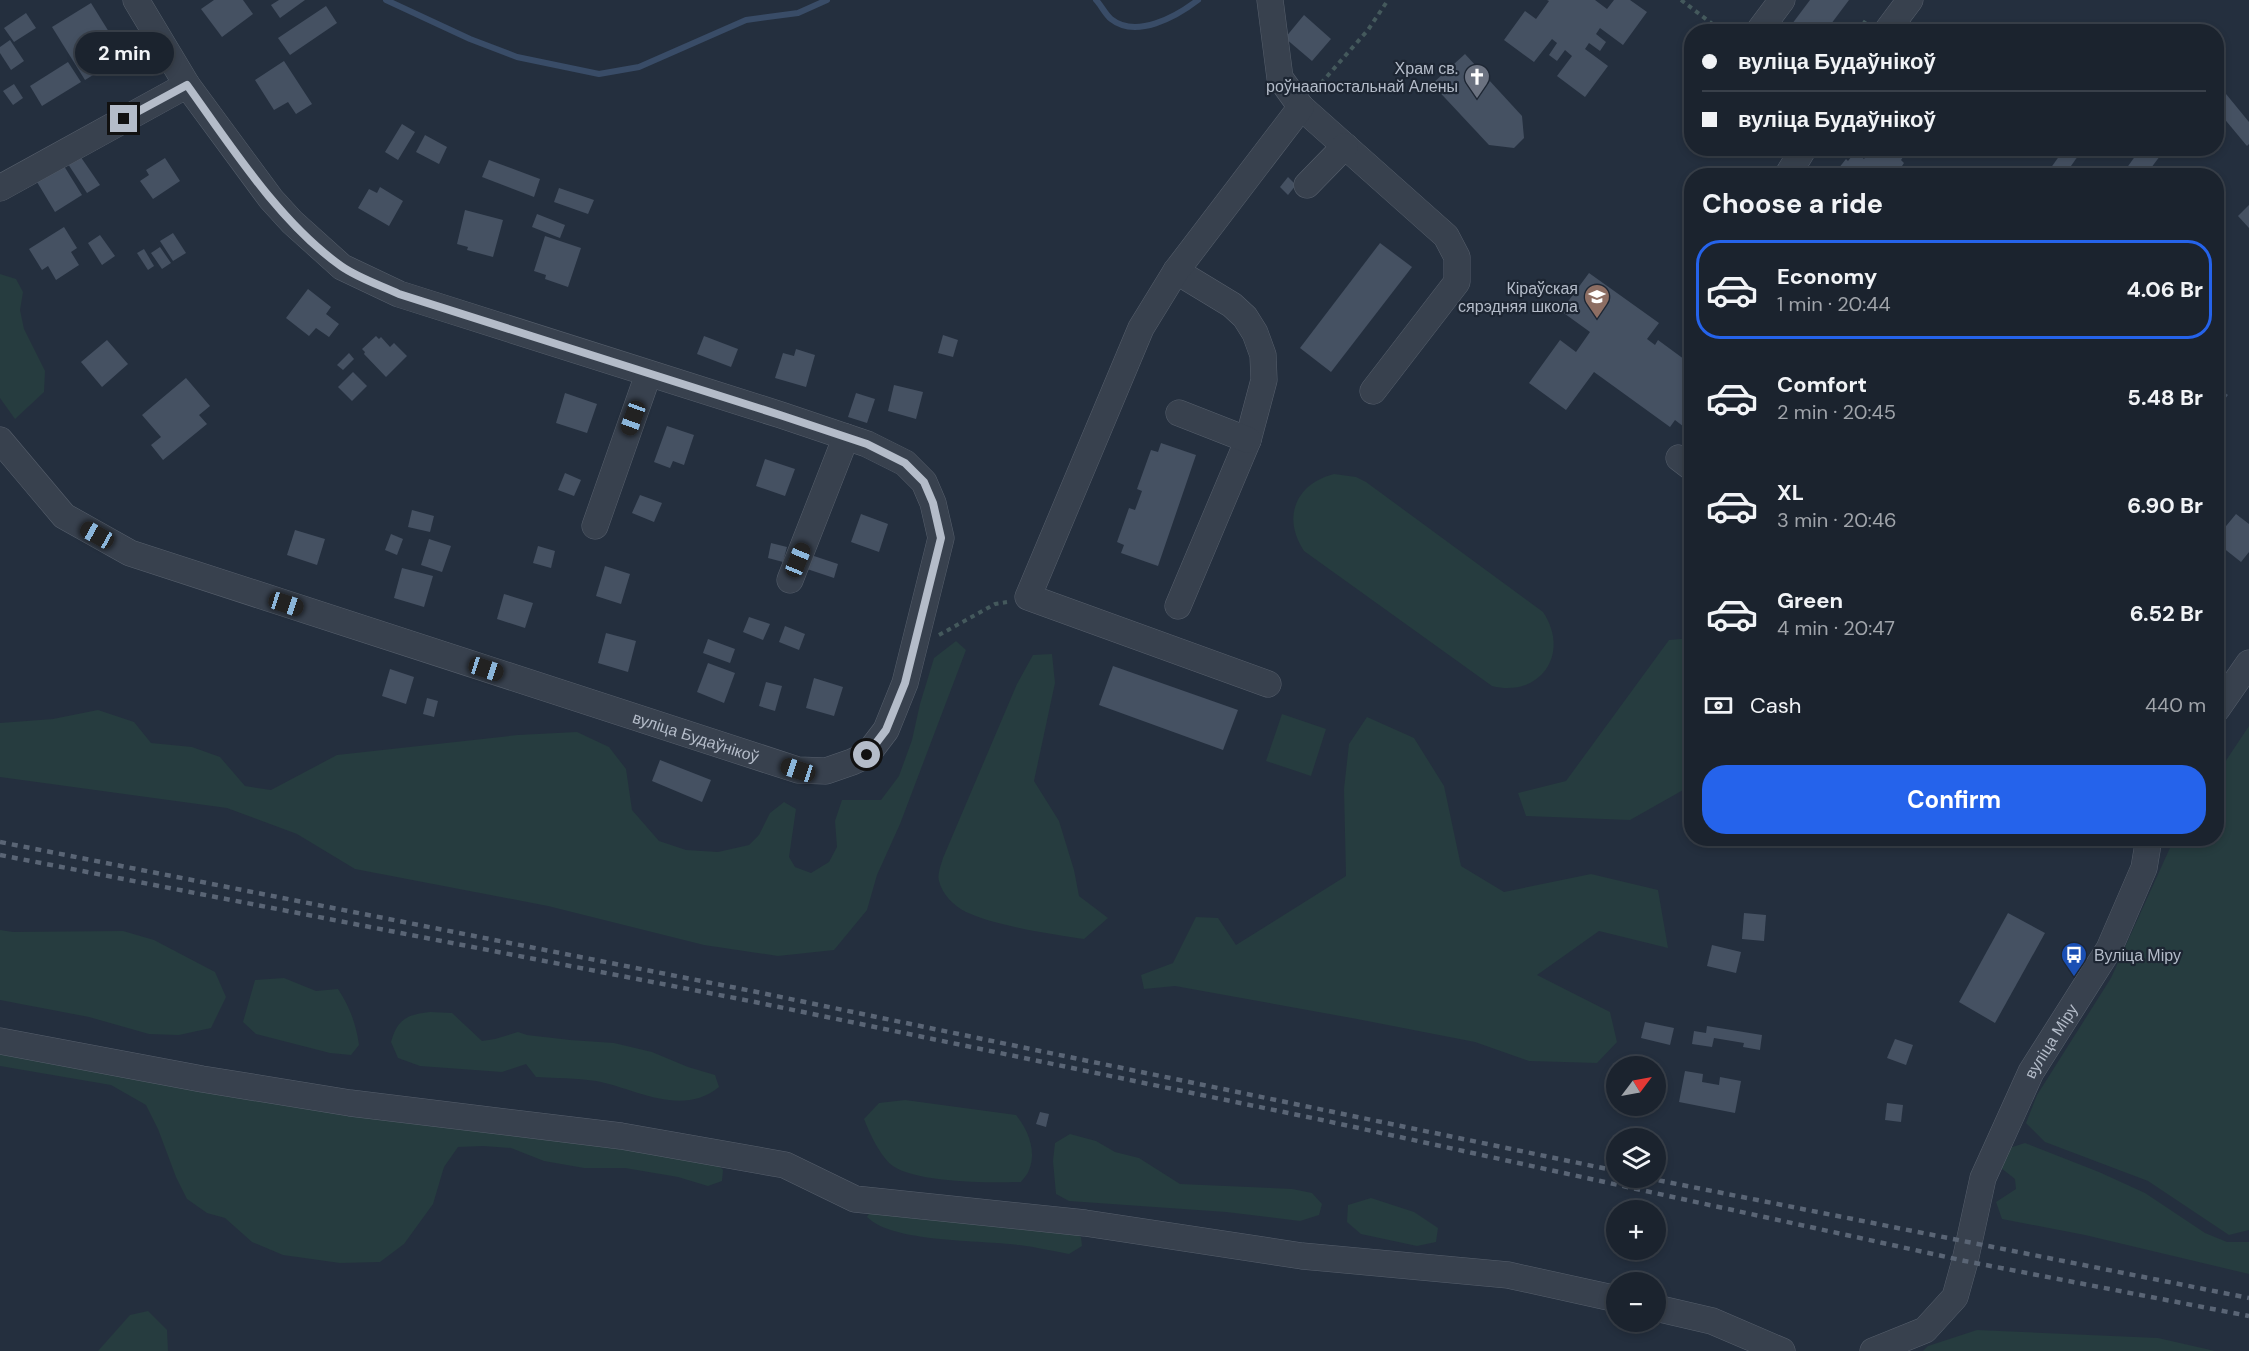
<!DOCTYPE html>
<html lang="en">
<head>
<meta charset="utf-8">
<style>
	:root { --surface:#1b232e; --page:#242b36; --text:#f1f3f6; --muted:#a0a4aa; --line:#39404a; --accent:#2563eb }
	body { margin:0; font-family:"DM Sans",sans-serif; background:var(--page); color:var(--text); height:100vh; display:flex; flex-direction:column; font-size:22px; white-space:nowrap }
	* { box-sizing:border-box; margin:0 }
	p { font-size:20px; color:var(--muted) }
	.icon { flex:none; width:33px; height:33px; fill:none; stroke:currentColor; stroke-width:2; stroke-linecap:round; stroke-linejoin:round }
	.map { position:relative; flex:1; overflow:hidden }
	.drawer { position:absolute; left:1684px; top:168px; width:540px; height:678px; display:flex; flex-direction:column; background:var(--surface); border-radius:24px; box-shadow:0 3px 9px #0003,0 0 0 2px var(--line) }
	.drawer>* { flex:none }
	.hud { position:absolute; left:1684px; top:24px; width:540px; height:132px; border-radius:24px; box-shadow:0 3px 9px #0003,0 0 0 2px var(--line); display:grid; align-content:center; height:132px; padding:0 18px; background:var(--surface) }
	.needle { width:39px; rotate:58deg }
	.buttons { position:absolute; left:1606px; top:1056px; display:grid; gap:12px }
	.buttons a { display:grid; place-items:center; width:60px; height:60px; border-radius:50%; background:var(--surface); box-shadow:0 3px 9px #0003,0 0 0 2px var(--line); font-size:30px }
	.end { position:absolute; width:27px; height:27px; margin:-14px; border:8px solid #b4bcc9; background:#111; box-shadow:0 0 0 3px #111 }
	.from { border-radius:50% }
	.bubble { position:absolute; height:42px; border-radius:21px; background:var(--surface); box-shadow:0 3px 9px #0003,0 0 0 2px var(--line); font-size:20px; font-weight:700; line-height:42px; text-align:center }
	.car { position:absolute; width:18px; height:36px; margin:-18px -9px; border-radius:8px; box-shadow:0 0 4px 2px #0007; background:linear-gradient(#222 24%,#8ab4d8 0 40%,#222 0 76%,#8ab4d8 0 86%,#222 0) }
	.hud b { display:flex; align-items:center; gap:21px; height:57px; font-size:22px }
	.hud b+b { border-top:2px solid var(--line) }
	.hud i { width:15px; height:15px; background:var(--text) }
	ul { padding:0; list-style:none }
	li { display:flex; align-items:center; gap:18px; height:99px; margin:0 12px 9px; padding:0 6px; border:3px solid transparent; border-radius:24px }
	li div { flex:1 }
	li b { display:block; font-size:22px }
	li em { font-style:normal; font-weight:700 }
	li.active { border-color:var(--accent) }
	li>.icon { width:54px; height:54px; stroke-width:1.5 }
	h2 { padding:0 18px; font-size:27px; line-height:72px }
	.pay { display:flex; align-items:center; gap:15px; height:66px; padding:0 18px; font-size:22px }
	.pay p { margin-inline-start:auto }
	.action { display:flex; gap:12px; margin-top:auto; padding:12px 18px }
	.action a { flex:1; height:69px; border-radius:24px; background:var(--accent); color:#fff; font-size:24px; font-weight:700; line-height:69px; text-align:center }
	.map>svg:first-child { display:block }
	.green { fill:#263c3f }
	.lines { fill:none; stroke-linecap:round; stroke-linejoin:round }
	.stream { stroke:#394c67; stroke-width:6 }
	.building { fill:#455162 }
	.minor-casing { stroke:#565f6c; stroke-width:27 }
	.path { stroke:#44595c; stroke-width:4; stroke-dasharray:4.5 4.5; stroke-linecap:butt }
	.minor { stroke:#38414e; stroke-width:26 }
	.rail { stroke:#5a6575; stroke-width:4.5; stroke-dasharray:6 6; stroke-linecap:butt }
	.route { stroke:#b4bcc9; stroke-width:8 }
	.labels { text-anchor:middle; stroke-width:4.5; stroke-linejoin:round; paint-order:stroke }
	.poi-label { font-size:16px; fill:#b4bcc9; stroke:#1d2633; text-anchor:end }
	.street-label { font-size:16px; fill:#b4bcc9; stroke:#1d2633 }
</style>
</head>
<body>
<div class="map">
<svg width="2249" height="1351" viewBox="0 0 2249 1351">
	<rect width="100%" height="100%" fill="#242f3e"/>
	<g class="green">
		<polygon points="0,274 16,279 23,292 20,310 24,329 45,371 44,392 15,419 0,398"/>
		<path d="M 1334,474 L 1356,477 L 1366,482 L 1543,612 C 1571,654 1540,698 1492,686 L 1304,551 C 1282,518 1295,484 1334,474 Z"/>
		<polygon points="1692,638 1692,785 1630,820 1526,816 1518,793 1566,781 1669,640"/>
		<polygon points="956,641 966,650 900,824 877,875 867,910 834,950 778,956 704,945 548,906 355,869 297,834 227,808 0,777 0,723 53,719 98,710 134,722 151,743 192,747 220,757 245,786 271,790 337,755 518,735 577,732 609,747 626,769 632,810 659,841 686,850 718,852 749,845 759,835 770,813 784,802 796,809 789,857 795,867 811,873 829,862 837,847 835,821 842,800 881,800 899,776 912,740 920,704 934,658"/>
		<path d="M 1052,654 L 1055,683 L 1034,781 L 1059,821 L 1074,870 L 1079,896 L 1108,918 L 1084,939 C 1051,934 996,926 966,912 C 954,906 942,894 939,881 C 937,875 941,865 943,858 L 1017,684 L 1033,655 Z"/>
		<polygon points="1282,714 1326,729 1311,776 1266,761"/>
		<polygon points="1367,717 1414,738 1444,786 1461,866 1504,892 1591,874 1658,890 1668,948 1599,931 1537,975 1610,1012 1617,1042 1597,1063 1529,1061 1475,1042 1357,1019 1175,986 1144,989 1141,975 1173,963 1196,917 1218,918 1236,945 1346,876 1344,789 1349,744"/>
		<polygon points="2249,726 2249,1230 2229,1235 2148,1181 2045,1142 2026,1123 2037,1095 2111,978 2174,839 2217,838 2217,774"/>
		<polygon points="0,930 13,932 123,931 154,940 215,972 226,997 211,1028 179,1035 149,1034 89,1017 0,1000"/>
		<path d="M 284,978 L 316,991 L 338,989 C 350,1007 356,1024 359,1045 L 351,1055 L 330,1053 L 256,1034 L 243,1022 L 255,980 Z"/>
		<path d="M 430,1012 L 452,1013 L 482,1041 L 495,1039 L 518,1032 L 527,1035 L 570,1040 L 614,1043 L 652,1052 L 688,1067 L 715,1075 L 719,1087 C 681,1118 635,1088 596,1081 C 576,1078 556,1078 536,1077 L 526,1064 L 502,1072 L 420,1066 L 398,1058 L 391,1042 C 398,1018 407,1015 430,1012 Z"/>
		<polygon points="0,1046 709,1155 723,1170 722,1181 708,1186 678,1177 625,1168 584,1168 544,1161 511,1148 483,1146 458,1147 444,1167 433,1204 404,1244 380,1262 340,1263 283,1255 252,1242 225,1218 207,1213 187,1199 176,1177 158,1129 146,1105 111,1085 0,1066"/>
		<path d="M 905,1100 L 1016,1115 C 1028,1130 1037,1151 1029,1170 C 1028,1174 1023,1179 1021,1182 C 990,1183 918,1183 893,1166 C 881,1158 869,1132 864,1119 L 879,1103 Z"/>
		<polygon points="1070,1134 1096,1141 1115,1152 1139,1158 1180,1184 1292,1189 1312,1193 1322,1204 1319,1215 1300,1221 1226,1212 1069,1201 1056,1194 1053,1161 1055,1143"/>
		<polygon points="2025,1143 2099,1172 2145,1193 2205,1233 2227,1242 2249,1242 2249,1274 2085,1235 2002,1219 1996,1202 2016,1189 2015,1179 2001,1168 2006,1149"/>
		<polygon points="1371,1198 1414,1212 1438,1228 1436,1242 1417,1246 1361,1234 1347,1222 1348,1205"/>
		<path d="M 872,1208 L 1067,1228 L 1081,1237 L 1082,1246 L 1069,1254 C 1052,1251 1036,1247 1019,1245 C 981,1240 893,1243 867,1217 Z"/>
		<polygon points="148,1311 167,1330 168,1351 98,1351 130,1315"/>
		<polygon points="1977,1330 2158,1338 2215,1351 1923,1351 1928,1346"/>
	</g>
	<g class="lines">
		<g class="stream">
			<polyline points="386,0 470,39 517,57 599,74 639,67 746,20 798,13 827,0"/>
			<path d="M 1096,0 C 1101,5 1105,14 1111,19 C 1136,39 1176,17 1198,0"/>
		</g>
	</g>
	<g class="building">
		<polygon points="214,0 243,0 253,14 222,37 201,9"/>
		<polygon points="279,0 305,0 280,18 271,5"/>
		<polygon points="1547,0 1595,0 1607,9 1614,0 1630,0 1647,12 1623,45 1600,28 1596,34 1606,42 1600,51 1589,43 1585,49 1608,66 1585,97 1557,76 1572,56 1565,50 1557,61 1549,55 1557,43 1552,39 1534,62 1504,40 1525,11 1536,19 1549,1"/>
		<polygon points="1810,0 1849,0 1825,32 1786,32"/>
		<polygon points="91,3 124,56 85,80 52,27"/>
		<polygon points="326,6 337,23 290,55 278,38"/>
		<polygon points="26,13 36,28 14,42 4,28"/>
		<polygon points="1304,15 1331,39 1312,61 1285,38"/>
		<polygon points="10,40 24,61 11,70 0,53 0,47"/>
		<polygon points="1465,54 1522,116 1524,138 1514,148 1489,145 1432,84"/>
		<polygon points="284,61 312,104 296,114 288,102 274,110 255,80"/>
		<polygon points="68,62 81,82 42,106 30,86"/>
		<polygon points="2217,83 2249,122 2249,144 2247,146 2217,110"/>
		<polygon points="14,84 23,98 13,105 3,91"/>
		<polygon points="402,124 415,132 398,160 385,152"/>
		<polygon points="425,135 447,147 439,164 416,152"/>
		<polygon points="1867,148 1905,148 1903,151 1906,153 1901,160 1904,163 1896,175 1884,166 1877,176 1844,176 1845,174 1838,169 1846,159 1848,161 1855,152 1864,159 1868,154 1865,152"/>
		<polygon points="2065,148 2078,156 2064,176 2045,176"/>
		<polygon points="2141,148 2166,148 2145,176 2121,176"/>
		<polygon points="78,153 100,185 87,193 66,161"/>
		<polygon points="165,158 180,181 153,199 140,181 149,175 146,170"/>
		<polygon points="489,160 540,179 534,197 482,177"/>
		<polygon points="64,166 82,195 55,212 37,182"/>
		<polygon points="1288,177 1296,185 1288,195 1280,187"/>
		<polygon points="380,187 403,201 389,226 358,208 369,189 377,193"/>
		<polygon points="559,188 594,200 588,214 554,202"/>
		<polygon points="2249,205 2249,228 2238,216"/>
		<polygon points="465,210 503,220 493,257 467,250 468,247 457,244"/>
		<polygon points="537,214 565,225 560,238 532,227"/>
		<polygon points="64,227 77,248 71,252 79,265 56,280 48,266 42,270 29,249"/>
		<polygon points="173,233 186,253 173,261 160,241"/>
		<polygon points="100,235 115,256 102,265 88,243"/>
		<polygon points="545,236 581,248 568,287 545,279 546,275 534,271"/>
		<polygon points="1380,243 1412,267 1331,372 1300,348"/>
		<polygon points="160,247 171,263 162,269 151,253"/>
		<polygon points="144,249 154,266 148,270 137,253"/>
		<polygon points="1589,273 1659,323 1647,339 1655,345 1658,340 1692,365 1692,408 1687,415 1692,418 1692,425 1688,430 1675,420 1670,427 1594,372 1566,410 1529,383 1560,340 1576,352 1590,332 1561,311"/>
		<polygon points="308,289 331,307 326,314 339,324 329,337 316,328 309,336 286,318"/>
		<polygon points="943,335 958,340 953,357 938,353"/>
		<polygon points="376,336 379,339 381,337 390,347 394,343 407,356 386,377 364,354 365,352 362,349"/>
		<polygon points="704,336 738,349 731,367 697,354"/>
		<polygon points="107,340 128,364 102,387 81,362"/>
		<polygon points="796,349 815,355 806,387 775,378 783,353 794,356"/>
		<polygon points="349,353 354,359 343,370 337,365"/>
		<polygon points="353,372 367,386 352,401 338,387"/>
		<polygon points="186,378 210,406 199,415 207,424 163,460 151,445 161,437 142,415"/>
		<polygon points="894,385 923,392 916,419 888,411"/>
		<polygon points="2217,387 2228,395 2217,409"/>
		<polygon points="565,393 597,404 587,433 556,423"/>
		<polygon points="856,393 875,399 867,423 848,417"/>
		<polygon points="667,426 694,435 684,465 673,461 670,468 654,462"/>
		<polygon points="1161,443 1196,455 1158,566 1121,553 1124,545 1117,542 1129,508 1135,510 1142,491 1137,489 1151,450 1158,452"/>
		<polygon points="765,459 795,469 785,496 756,486"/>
		<polygon points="565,473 581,480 574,496 558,490"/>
		<polygon points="640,495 662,503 654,522 632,513"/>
		<polygon points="412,510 434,516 430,532 408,527"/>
		<polygon points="861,514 888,524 879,552 851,542"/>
		<polygon points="2236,514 2249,524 2249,552 2241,562 2217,543 2217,537"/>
		<polygon points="295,530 325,539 317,565 287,555"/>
		<polygon points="391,534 403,539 397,555 385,550"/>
		<polygon points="429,539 451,546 442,572 421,565"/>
		<polygon points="771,543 787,547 783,562 768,558"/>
		<polygon points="538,546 555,551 551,568 533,563"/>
		<polygon points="805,553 838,564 834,578 801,567"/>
		<polygon points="605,566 630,574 621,604 596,596"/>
		<polygon points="402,568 433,576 424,607 394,598"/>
		<polygon points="504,594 533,603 525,628 497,619"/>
		<polygon points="749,617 770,624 763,640 743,632"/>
		<polygon points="785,626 805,634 799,650 779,642"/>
		<polygon points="606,633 636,641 628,672 598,663"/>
		<polygon points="708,639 735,649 730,663 703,653"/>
		<polygon points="708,663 735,673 724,703 697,692"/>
		<polygon points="1113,666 1238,710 1223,750 1099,705"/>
		<polygon points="390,669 414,677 406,704 382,696"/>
		<polygon points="814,678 843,687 834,716 806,708"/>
		<polygon points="766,682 782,686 775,711 759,706"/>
		<polygon points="427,698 438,701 434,717 423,714"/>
		<polygon points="660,760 711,780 702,802 652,781"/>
		<polygon points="1744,913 1766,915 1764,941 1742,939"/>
		<polygon points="2008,913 2045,933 1995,1023 1959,1002"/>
		<polygon points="1712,945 1741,952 1736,973 1707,966"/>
		<polygon points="1645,1022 1674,1028 1670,1045 1641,1038"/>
		<polygon points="1707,1026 1762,1035 1760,1050 1743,1047 1744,1043 1714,1038 1712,1047 1692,1044 1694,1031 1706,1033"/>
		<polygon points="1895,1039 1913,1045 1906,1065 1887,1058"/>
		<polygon points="1685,1071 1703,1074 1702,1082 1719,1085 1720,1077 1741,1081 1735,1113 1679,1102"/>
		<polygon points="1887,1103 1903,1105 1901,1122 1885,1120"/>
		<polygon points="1040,1112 1049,1114 1046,1127 1036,1124"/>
	</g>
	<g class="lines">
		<defs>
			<g id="minor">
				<polyline points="1270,0 1280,78 1301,107 1446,236 1457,257 1457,282 1373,391"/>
				<polyline points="1758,32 1782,0"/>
				<polyline points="1886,32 1910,0"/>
				<polyline points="1787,176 1804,148"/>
				<polyline points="1307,185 1345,146"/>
				<polyline points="0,188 187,85"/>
				<polyline points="1176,271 1232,305 1245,317 1255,333 1263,355 1264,380 1248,440 1178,606"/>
				<polyline points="1179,413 1248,440"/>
				<path id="s1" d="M 0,440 L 64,516 L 130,553 L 798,770 L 826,771 L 852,762 L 867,755 L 886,730 L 905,683 L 941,538 L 933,503 L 924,482 L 905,463 L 867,444 L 781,415 L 399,294 L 342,267 L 292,222 L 271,199 L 187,85 L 136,0"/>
				<polyline points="1679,458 1692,468"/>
				<polyline points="595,526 648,375"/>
				<polyline points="790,580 846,437"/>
				<polyline points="1268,684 1028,597 1141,328 1176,271 1301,107"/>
				<polyline points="2217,709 2249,663"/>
				<polyline points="0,1041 202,1079 350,1103 621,1136 785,1165 855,1199 1085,1223 1302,1256 1508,1275 1617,1299"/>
				<polyline points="1656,1308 1712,1321 1782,1351"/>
				<path id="s2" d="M 1873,1351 L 1925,1330 L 1955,1297 L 1965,1261 L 1983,1178 L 2031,1072 L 2109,949 L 2144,868 L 2149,838"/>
			</g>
		</defs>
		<use href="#minor" class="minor-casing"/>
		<g class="path">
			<polyline points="1681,0 1723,32"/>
			<polyline points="1858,32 1866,20"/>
			<polyline points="1315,90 1368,30 1388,0"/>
			<polyline points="939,635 995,604 1007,602"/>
		</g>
		<use href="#minor" class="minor"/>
		<g class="rail">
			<polyline points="0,842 752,991 1617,1171"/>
			<polyline points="0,855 750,1001 1322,1120 1965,1261 2249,1316"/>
			<polyline points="1647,1178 2249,1298"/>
		</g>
	</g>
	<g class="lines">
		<path class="route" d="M 124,119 L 187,85 C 231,146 279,222 341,266 C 358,278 380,285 399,294 L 780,415 L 867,444 L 905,463 L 924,482 L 933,503 L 941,538 L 905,683 L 886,730 L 867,755"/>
	</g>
	<defs>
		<symbol id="church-pin" viewBox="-11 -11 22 30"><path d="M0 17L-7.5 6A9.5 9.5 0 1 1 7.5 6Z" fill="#6b7280" stroke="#1d2633"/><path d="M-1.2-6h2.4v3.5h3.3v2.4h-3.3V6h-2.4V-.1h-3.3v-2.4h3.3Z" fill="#fff"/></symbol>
		<symbol id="school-pin" viewBox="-11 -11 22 30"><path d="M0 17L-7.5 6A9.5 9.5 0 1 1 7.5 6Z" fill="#8d6e63" stroke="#1d2633"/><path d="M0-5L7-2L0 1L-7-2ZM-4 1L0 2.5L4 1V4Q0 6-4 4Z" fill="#fff"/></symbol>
		<symbol id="bus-pin" viewBox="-11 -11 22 30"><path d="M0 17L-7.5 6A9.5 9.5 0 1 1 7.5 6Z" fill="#1a4fb4" stroke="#1d2633"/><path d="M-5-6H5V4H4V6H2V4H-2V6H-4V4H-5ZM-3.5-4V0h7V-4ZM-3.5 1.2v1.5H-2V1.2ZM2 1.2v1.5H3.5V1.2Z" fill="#fff"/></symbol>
	</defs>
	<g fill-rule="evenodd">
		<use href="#church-pin" x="1462" y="62" width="30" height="40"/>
		<use href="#school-pin" x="1582" y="282" width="30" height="40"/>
		<use href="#bus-pin" x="2059" y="940" width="30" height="40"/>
	</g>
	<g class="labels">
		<g class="poi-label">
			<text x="1458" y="74">Храм св.<tspan x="1458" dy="18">роўнаапостальнай Алены</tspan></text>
			<text x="1578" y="294">Кіраўская<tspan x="1578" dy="18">сярэдняя школа</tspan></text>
			<text x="2094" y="961" text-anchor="start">Вуліца Міру</text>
		</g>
		<g class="street-label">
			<text dy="6" stroke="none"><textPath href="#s1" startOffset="770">вуліца Будаўнікоў</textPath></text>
			<text dy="6" stroke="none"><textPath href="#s2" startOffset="376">вуліца Міру</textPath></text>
		</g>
	</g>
</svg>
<div class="buttons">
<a><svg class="needle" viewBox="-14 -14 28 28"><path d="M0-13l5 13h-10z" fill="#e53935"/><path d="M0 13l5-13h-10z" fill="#a0a4aa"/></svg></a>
<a><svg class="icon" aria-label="layers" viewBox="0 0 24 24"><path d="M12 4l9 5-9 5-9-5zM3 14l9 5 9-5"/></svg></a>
<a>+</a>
<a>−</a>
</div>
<i class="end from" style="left:867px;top:755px"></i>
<i class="end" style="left:124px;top:119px"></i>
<div class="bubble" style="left:75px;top:32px;width:99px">2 min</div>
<i class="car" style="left:633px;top:418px;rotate:200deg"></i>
<i class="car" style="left:97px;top:535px;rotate:299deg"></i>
<i class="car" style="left:798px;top:560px;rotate:22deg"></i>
<i class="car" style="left:286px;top:604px;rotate:108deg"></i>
<i class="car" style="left:486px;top:669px;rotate:108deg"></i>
<i class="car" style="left:798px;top:770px;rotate:288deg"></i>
<div class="hud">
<b><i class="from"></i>вуліца Будаўнікоў</b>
<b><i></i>вуліца Будаўнікоў</b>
</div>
<section class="drawer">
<h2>Choose a ride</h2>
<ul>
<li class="active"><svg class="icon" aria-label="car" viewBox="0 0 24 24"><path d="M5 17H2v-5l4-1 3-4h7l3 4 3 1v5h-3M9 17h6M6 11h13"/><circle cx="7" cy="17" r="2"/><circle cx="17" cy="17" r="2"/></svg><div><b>Economy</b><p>1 min · 20:44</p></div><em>4.06 Br</em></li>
<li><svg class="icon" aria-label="car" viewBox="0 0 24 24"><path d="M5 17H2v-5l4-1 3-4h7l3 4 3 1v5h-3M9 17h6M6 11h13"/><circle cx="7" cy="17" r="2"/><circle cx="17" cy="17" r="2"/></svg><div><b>Comfort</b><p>2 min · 20:45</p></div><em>5.48 Br</em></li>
<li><svg class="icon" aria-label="car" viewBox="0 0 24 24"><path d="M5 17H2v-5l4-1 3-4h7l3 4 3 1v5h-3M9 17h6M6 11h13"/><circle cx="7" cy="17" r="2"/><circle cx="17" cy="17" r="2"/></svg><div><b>XL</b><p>3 min · 20:46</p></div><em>6.90 Br</em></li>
<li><svg class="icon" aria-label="car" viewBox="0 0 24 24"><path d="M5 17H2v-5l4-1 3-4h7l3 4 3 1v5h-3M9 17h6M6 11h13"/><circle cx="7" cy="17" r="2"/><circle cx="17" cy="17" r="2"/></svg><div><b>Green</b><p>4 min · 20:47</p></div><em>6.52 Br</em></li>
</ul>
<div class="pay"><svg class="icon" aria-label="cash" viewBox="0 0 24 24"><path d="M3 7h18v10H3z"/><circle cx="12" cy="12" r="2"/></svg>Cash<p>440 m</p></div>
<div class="action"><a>Confirm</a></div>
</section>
</div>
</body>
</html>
